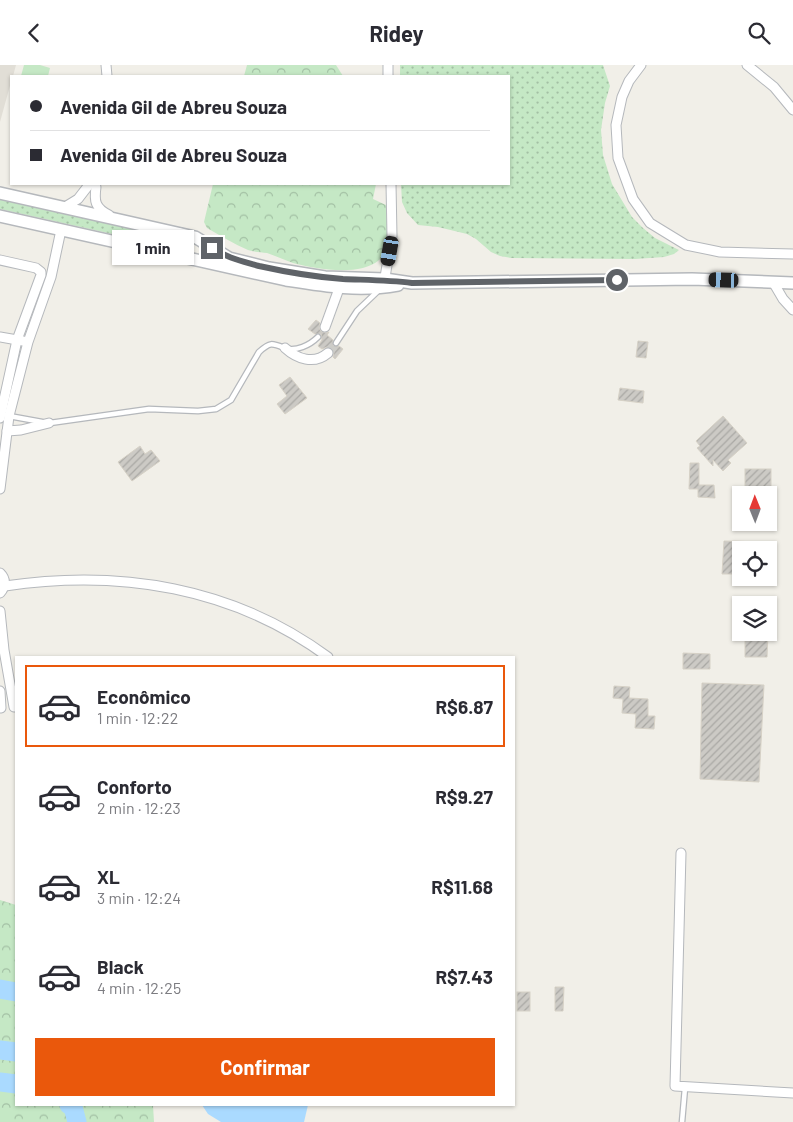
<!DOCTYPE html>
<html lang="pt">
<head>
<meta charset="utf-8">
<style>
	:root { --surface:#fff; --page:#f7f7f7; --text:#2b2b33; --muted:#7c7c81; --line:#e1e1e2; --accent:#ea580c }
	body { margin:0; font-family:Barlow,sans-serif; background:var(--page); color:var(--text); height:100vh; display:flex; flex-direction:column; font-size:19px; white-space:nowrap }
	* { box-sizing:border-box; margin:0 }
	p { font-size:16px; color:var(--muted) }
	.icon { flex:none; width:28px; height:28px; fill:none; stroke:currentColor; stroke-width:2; stroke-linecap:round; stroke-linejoin:round }
	.map { position:relative; flex:1; overflow:hidden }
	.sheet { position:absolute; left:15px; top:591px; width:500px; height:450px; display:flex; flex-direction:column; background:var(--surface); border-radius:0px; box-shadow:0 1px 4px #0004 }
	.sheet>* { flex:none }
	.guide { position:absolute; left:10px; top:10px; width:500px; height:110px; border-radius:0px; box-shadow:0 1px 4px #0004; display:grid; align-content:center; height:110px; padding:0 20px; background:var(--surface) }
	.needle { width:32px; rotate:359deg }
	.fabs { position:absolute; left:732px; top:421px; display:grid; gap:10px }
	.fabs a { display:grid; place-items:center; width:45px; height:45px; border-radius:0px; background:var(--surface); box-shadow:0 1px 4px #0004; font-size:25px }
	.end { position:absolute; width:22px; height:22px; margin:-11px; border:6px solid #5f6368; background:#fff; box-shadow:0 0 0 2px #fff }
	.from { border-radius:50% }
	.bubble { position:absolute; height:35px; border-radius:0px; background:var(--surface); box-shadow:0 1px 4px #0004; font-size:16px; font-weight:700; line-height:35px; text-align:center }
	.car { position:absolute; width:15px; height:30px; margin:-15px -8px; border-radius:6px; box-shadow:0 0 4px 1px #0007; background:linear-gradient(#222 24%,#8ab4d8 0 40%,#222 0 76%,#8ab4d8 0 86%,#222 0) }
	.guide b { display:flex; align-items:center; gap:18px; height:48px; font-size:19px }
	.guide b+b { border-top:1px solid var(--line) }
	.guide i { width:12px; height:12px; background:var(--text) }
	ul { padding:9px 0 0; list-style:none }
	li { display:flex; align-items:center; gap:15px; height:82px; margin:0 10px 8px; padding:0 10px; border:2px solid transparent; border-radius:0px }
	li div { flex:1 }
	li b { display:block; font-size:19px }
	li em { font-style:normal; font-weight:700 }
	li.on { border-color:var(--accent) }
	li>.icon { width:45px; height:45px; stroke-width:1.5 }
	.action { display:flex; gap:10px; margin-top:auto; padding:10px 20px }
	.action a { flex:1; height:58px; border-radius:0px; background:var(--accent); color:#fff; font-size:20px; font-weight:700; line-height:58px; text-align:center }
	header { display:flex; justify-content:space-between; align-items:center; height:65px; padding:0 20px; background:var(--surface); font-size:22px; font-weight:700 }
	.map>svg:first-child { display:block }
	.education { fill:#e1ded6 }
	.grass { fill:url(#grass-dots) }
	.forest { fill:url(#forest-crowns) }
	.park { fill:#c5e8c5 }
	.water { fill:#aadaff }
	.lines { fill:none; stroke-linecap:round; stroke-linejoin:round }
	.river { stroke:#aadaff; stroke-width:19 }
	.building { fill:url(#building-hatch); stroke:#d6d1c6 }
	.minor-tunnel { stroke:#ccccc8; stroke-width:9; stroke-dasharray:9 4.5; stroke-linecap:butt }
	.service-casing { stroke:#b5b8bc; stroke-width:7 }
	.minor-casing { stroke:#b5b8bc; stroke-width:11 }
	.tertiary-casing { stroke:#b5b8bc; stroke-width:14 }
	.service { stroke:#fff; stroke-width:4.5 }
	.minor { stroke:#fff; stroke-width:9 }
	.tertiary { stroke:#fff; stroke-width:11 }
	.route { stroke:#5f6368; stroke-width:6 }
</style>
</head>
<body>
<header><svg class="icon" aria-label="back" viewBox="0 0 24 24"><path d="M15 5l-7 7 7 7"/></svg>Ridey<svg class="icon" aria-label="search" viewBox="0 0 24 24"><circle cx="10" cy="10" r="6"/><path d="M15 15l6 6"/></svg></header>
<div class="map">
<svg width="793" height="1057" viewBox="0 0 793 1057">
	<defs>
		<pattern id="grass-dots" width="8" height="8" patternUnits="userSpaceOnUse" patternTransform="scale(1.25)"><rect width="8" height="8" fill="#c5e8c5"/><path d="M2 2h.1M6 6h.1" fill="none" stroke="#a3c0a4" stroke-width="1.8" stroke-linecap="round"/></pattern>
		<pattern id="forest-crowns" width="20" height="18" patternUnits="userSpaceOnUse" patternTransform="scale(1.25)"><rect width="20" height="18" fill="#c5e8c5"/><path d="M2 6a3 3 0 1 1 6 0M12 15a3 3 0 1 1 6 0" fill="none" stroke="#a3c0a4"/></pattern>
		<pattern id="building-hatch" width="6" height="6" patternUnits="userSpaceOnUse" patternTransform="scale(1.25)"><rect width="6" height="6" fill="#cccac5"/><path d="M-1 1l2-2M0 6l6-6M5 7l2-2" fill="none" stroke="#a9a8a4"/></pattern>
	</defs>
	<rect width="100%" height="100%" fill="#f1efe8"/>
	<polygon class="education" points="0,0 16,0 13,11 11,11 11,17 0,57"/>
	<g class="grass">
		<polygon points="400,0 603,0 610,21 605,38 601,65 603,90 612,119 632,152 643,163 655,173 679,185 674,189 664,192 635,194 511,193 500,191 491,187 476,174 467,169 438,162 418,160 407,148 402,137 401,119 509,119 509,11 400,11"/>
		<polygon points="0,134 168,171 175,173 176,177 162,180 0,144"/>
	</g>
	<g class="forest">
		<polygon points="247,0 336,0 343,11 244,11"/>
		<path d="M 213,119 L 376,119 L 373,134 L 386,140 C 389,155 392,184 379,195 C 360,212 315,204 293,198 C 284,195 276,191 267,188 C 261,187 254,187 248,185 C 234,179 221,171 207,163 L 204,157 Z"/>
		<polygon points="0,835 16,840 16,1040 153,1040 154,1057 0,1057"/>
	</g>
	<polygon class="park" points="24,0 40,0 50,3 48,11 21,11"/>
	<polygon class="water" points="202,1040 308,1040 304,1057 221,1057 208,1049"/>
	<g class="lines">
		<g class="river">
			<polyline points="0,924 16,927"/>
			<polyline points="0,985 16,987"/>
			<polyline points="0,1017 16,1019"/>
			<polyline points="69,1040 73,1042 77,1057"/>
		</g>
	</g>
	<g class="building">
		<polygon points="316,255 320,258 319,263 321,266 326,268 329,267 327,270 333,275 333,281 339,281 343,284 335,294 333,292 334,287 331,283 327,282 322,284 318,281 322,275 321,269 315,269 308,264"/>
		<polygon points="638,276 648,277 646,293 636,292"/>
		<polygon points="290,312 307,333 285,349 277,339 287,331 279,320"/>
		<polygon points="620,323 644,326 643,338 618,335"/>
		<polygon points="723,351 747,378 728,395 731,398 723,406 713,395 713,401 697,383 700,381 696,376"/>
		<polygon points="140,381 145,389 151,385 160,396 132,416 118,397"/>
		<polygon points="690,398 699,398 699,420 714,420 715,433 698,432 698,424 689,424"/>
		<rect x="745" y="404" width="26" height="26"/>
		<polygon points="724,476 766,477 765,485 741,485 741,509 722,509"/>
		<polygon points="745,568 768,568 767,592 745,592"/>
		<polygon points="683,588 710,589 710,604 683,604"/>
		<polygon points="702,618 764,620 759,717 700,714"/>
		<polygon points="614,621 630,622 629,633 648,634 648,651 655,651 654,664 635,663 636,649 622,648 623,634 613,633"/>
		<polygon points="555,922 564,922 563,946 555,946"/>
		<rect x="517" y="927" width="13" height="19"/>
	</g>
	<g class="lines">
		<polyline class="minor-tunnel" points="328,288 336,278"/>
		<defs>
			<g id="service">
				<polyline points="336,278 357,246 379,225"/>
				<polyline points="9,351 42,357"/>
				<path d="M 50,358 L 149,344 L 198,346 L 216,344 L 231,335 L 259,287 C 270,277 272,278 284,283 C 296,287 310,280 318,272"/>
				<polyline points="682,1057 685,1023"/>
			</g>
			<g id="minor">
				<polyline points="106,0 107,11"/>
				<polyline points="388,0 388,11"/>
				<polyline points="641,0 629,16 622,32 616,60 618,93 633,134 650,158 686,180 720,187 793,189"/>
				<polyline points="747,0 774,22 793,45"/>
				<path d="M 96,122 C 94,136 95,143 109,150"/>
				<polyline points="65,142 78,134 88,121"/>
				<polyline points="0,195 36,203 41,207 41,210 17,275 0,353"/>
				<polyline points="773,217 783,234 793,245"/>
				<polyline points="384,218 392,171 391,119"/>
				<polyline points="325,262 341,218"/>
				<polyline points="0,272 23,276"/>
				<path d="M 285,283 C 297,294 314,300 328,288"/>
				<polyline points="7,366 21,365 49,358"/>
				<polyline points="0,424 9,351 28,277 51,212 61,165"/>
				<path d="M 0,508 C 6,514 6,521 0,528"/>
				<path d="M 5,521 C 120,504 233,522 328,592"/>
				<polyline points="0,546 4,585 14,642"/>
				<polyline points="0,626 1,643"/>
				<polyline points="681,788 675,1021 793,1028"/>
			</g>
			<g id="tertiary">
				<polyline points="0,128 195,172 229,193 269,203 325,212 385,214 412,218 692,214 793,218"/>
				<path d="M 0,151 L 286,215 C 324,221 359,227 398,220"/>
				<polyline points="165,184 181,182 182,174 180,169"/>
			</g>
		</defs>
		<use href="#service" class="service-casing"/>
		<use href="#minor" class="minor-casing"/>
		<use href="#tertiary" class="tertiary-casing"/>
		<use href="#service" class="service"/>
		<use href="#minor" class="minor"/>
		<use href="#tertiary" class="tertiary"/>
	</g>
	<g class="lines">
		<path class="route" d="M 212,183 C 227,193 242,196 259,201 C 286,207 315,212 343,214 C 366,215 389,215 412,218 L 617,215"/>
	</g>
</svg>
<div class="fabs">
<a><svg class="needle" viewBox="-14 -14 28 28"><path d="M0-13l5 13h-10z" fill="#e53935"/><path d="M0 13l5-13h-10z" fill="#7c7c81"/></svg></a>
<a><svg class="icon" aria-label="locate" viewBox="0 0 24 24"><circle cx="12" cy="12" r="6"/><path d="M12 2v4M12 18v4M2 12h4M18 12h4"/></svg></a>
<a><svg class="icon" aria-label="layers" viewBox="0 0 24 24"><path d="M12 4l9 5-9 5-9-5zM3 14l9 5 9-5"/></svg></a>
</div>
<i class="end from" style="left:617px;top:215px"></i>
<i class="end" style="left:212px;top:183px"></i>
<div class="bubble" style="left:112px;top:165px;width:82px">1 min</div>
<i class="car" style="left:390px;top:186px;rotate:190deg"></i>
<i class="car" style="left:724px;top:215px;rotate:272deg"></i>
<div class="guide">
<b><i class="from"></i>Avenida Gil de Abreu Souza</b>
<b><i></i>Avenida Gil de Abreu Souza</b>
</div>
<section class="sheet">
<ul>
<li class="on"><svg class="icon" aria-label="car" viewBox="0 0 24 24"><path d="M5 17H2v-5l4-1 3-4h7l3 4 3 1v5h-3M9 17h6M6 11h13"/><circle cx="7" cy="17" r="2"/><circle cx="17" cy="17" r="2"/></svg><div><b>Econômico</b><p>1 min · 12:22</p></div><em>R$6.87</em></li>
<li><svg class="icon" aria-label="car" viewBox="0 0 24 24"><path d="M5 17H2v-5l4-1 3-4h7l3 4 3 1v5h-3M9 17h6M6 11h13"/><circle cx="7" cy="17" r="2"/><circle cx="17" cy="17" r="2"/></svg><div><b>Conforto</b><p>2 min · 12:23</p></div><em>R$9.27</em></li>
<li><svg class="icon" aria-label="car" viewBox="0 0 24 24"><path d="M5 17H2v-5l4-1 3-4h7l3 4 3 1v5h-3M9 17h6M6 11h13"/><circle cx="7" cy="17" r="2"/><circle cx="17" cy="17" r="2"/></svg><div><b>XL</b><p>3 min · 12:24</p></div><em>R$11.68</em></li>
<li><svg class="icon" aria-label="car" viewBox="0 0 24 24"><path d="M5 17H2v-5l4-1 3-4h7l3 4 3 1v5h-3M9 17h6M6 11h13"/><circle cx="7" cy="17" r="2"/><circle cx="17" cy="17" r="2"/></svg><div><b>Black</b><p>4 min · 12:25</p></div><em>R$7.43</em></li>
</ul>
<div class="action"><a>Confirmar</a></div>
</section>
</div>
</body>
</html>
